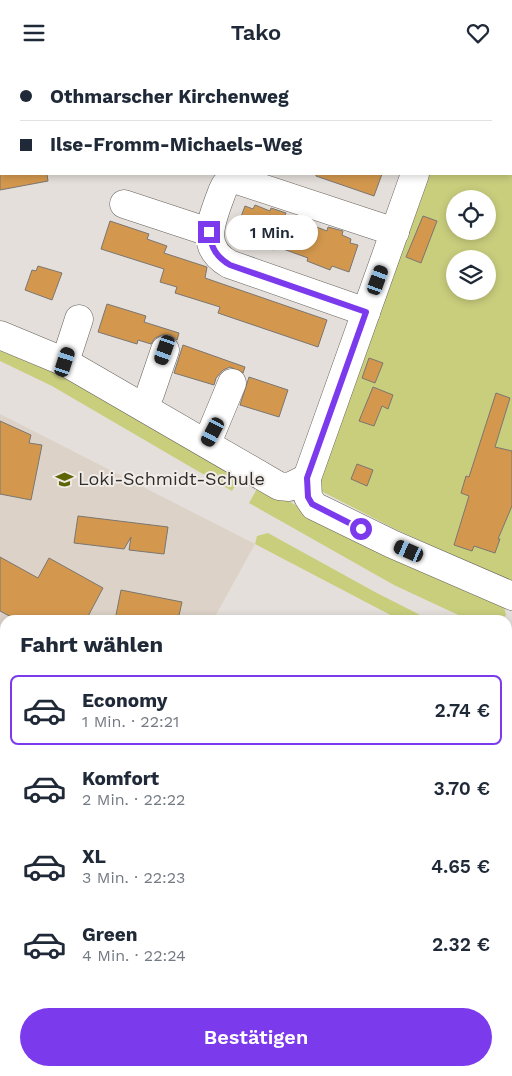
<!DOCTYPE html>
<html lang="de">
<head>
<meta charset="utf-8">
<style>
	:root { --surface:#fff; --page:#f6f6f7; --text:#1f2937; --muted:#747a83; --line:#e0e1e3; --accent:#7c3aed }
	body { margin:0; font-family:"Work Sans",sans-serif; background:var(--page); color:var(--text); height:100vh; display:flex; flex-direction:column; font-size:19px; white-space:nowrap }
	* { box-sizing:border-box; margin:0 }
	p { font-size:16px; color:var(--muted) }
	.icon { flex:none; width:28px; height:28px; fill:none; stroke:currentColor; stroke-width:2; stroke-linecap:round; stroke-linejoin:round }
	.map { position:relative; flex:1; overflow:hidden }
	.panel { position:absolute; left:0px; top:550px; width:512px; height:461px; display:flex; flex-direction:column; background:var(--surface); border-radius:15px 15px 0 0; box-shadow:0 2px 8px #0003 }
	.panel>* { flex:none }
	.banner { position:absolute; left:0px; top:0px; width:512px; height:110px; box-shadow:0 2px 8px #0003; display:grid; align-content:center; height:110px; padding:0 20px; background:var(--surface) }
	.tools { position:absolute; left:446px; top:125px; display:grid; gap:10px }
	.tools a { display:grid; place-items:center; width:50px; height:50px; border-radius:50%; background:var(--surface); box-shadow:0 2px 8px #0003; font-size:25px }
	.end { position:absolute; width:22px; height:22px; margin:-11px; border:6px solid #7c3aed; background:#fff; box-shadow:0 0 0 2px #fff }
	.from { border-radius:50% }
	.bubble { position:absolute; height:35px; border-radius:18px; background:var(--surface); box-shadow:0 2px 8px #0003; font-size:16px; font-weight:600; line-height:35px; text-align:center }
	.car { position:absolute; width:15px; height:30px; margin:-15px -8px; border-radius:6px; box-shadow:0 0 4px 1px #0007; background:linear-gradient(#222 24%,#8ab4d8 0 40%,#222 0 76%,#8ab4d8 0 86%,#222 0) }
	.banner b { display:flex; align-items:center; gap:18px; height:48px; font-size:19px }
	.banner b+b { border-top:1px solid var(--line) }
	.banner i { width:12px; height:12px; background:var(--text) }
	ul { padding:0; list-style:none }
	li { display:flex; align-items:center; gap:15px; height:70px; margin:0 10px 8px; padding:0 10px; border:2px solid transparent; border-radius:8px }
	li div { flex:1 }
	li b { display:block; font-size:19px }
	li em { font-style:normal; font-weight:600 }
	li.active { border-color:var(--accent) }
	li>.icon { width:45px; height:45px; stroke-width:1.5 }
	h2 { padding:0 20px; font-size:22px; line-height:60px }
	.cta { display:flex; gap:10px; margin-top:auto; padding:10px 20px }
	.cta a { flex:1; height:58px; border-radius:30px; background:var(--accent); color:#fff; font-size:20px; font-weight:600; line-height:58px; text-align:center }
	header { display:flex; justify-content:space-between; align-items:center; height:65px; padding:0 20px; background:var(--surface); font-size:22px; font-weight:600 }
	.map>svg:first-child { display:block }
	.built { fill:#dcd2c7 }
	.green { fill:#c9ce7d; fill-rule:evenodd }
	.building { fill:#d3984e; stroke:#7a7671 }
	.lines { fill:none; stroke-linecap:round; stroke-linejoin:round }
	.minor-casing { stroke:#66625d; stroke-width:29 }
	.minor { stroke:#fff; stroke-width:28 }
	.route { stroke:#7c3aed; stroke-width:6 }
	.labels { text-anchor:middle; stroke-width:4; stroke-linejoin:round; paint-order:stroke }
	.poi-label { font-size:18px; fill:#302e2c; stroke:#f1ece7; text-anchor:start }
</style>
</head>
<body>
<header><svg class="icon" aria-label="menu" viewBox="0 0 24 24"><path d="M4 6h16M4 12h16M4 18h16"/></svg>Tako<svg class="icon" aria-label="heart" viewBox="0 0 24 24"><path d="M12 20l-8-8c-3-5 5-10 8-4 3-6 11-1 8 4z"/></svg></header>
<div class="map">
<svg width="512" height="1011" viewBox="0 0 512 1011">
	<rect width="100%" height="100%" fill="#e4dfda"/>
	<g class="built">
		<polygon points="0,0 275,0 275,1 1,1 0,64"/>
		<polygon points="0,349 255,479 213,555 5,555 5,561 0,559"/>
	</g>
	<g class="green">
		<path d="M 512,21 L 512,517 L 397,465 L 319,425 L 318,419 L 428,109 L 511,109 ZM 455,134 L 488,134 L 488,166 L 455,166 ZM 455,194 L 488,194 L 488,226 L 455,226 Z"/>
		<polygon points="0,283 61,306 241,411 232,426 52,321 0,296"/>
		<polygon points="259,420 380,486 504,542 506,550 501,555 469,555 394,520 249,438"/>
		<polygon points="268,468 375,527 430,555 400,555 255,479 257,471"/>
		<polygon points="0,571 5,573 5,1006 481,1006 480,1011 0,1011"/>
		<polygon points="512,903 512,1011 487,1011 488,1006 508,1006 508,922"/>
	</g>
	<g class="building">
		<polygon points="0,109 47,109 48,116 0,125"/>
		<polygon points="316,109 382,109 374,131 316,111"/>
		<polygon points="255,140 270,146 271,143 286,148 285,150 327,166 328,162 343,166 342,170 351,174 350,178 358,180 349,207 332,201 330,205 307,196 308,193 275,181 274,185 235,168 245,141 253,144"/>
		<polygon points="423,151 437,156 421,198 406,192"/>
		<polygon points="110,156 149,169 147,174 167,181 164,188 207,202 205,213 327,255 318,282 218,248 220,242 175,228 177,222 160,217 164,204 101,184"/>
		<polygon points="38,201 62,208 52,235 25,225 32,205 36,206"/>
		<polygon points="107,239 146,251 144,257 179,268 177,275 170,270 162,270 155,273 151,279 138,275 137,279 98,267"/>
		<polygon points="183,280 245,302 243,308 230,302 223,305 216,313 214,320 174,308"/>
		<polygon points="369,293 383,298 375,318 362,313"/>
		<polygon points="249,312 288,325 279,352 240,340"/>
		<polygon points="373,322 393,330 388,344 382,341 374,361 359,356"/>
		<polygon points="496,328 510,333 495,382 512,386 512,441 498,474 500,474 495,488 474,481 472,486 454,480 469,431 461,428 466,411 469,412"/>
		<polygon points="0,356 31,370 29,378 42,380 31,435 0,429"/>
		<polygon points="357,399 373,405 367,421 351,414"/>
		<polygon points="78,451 168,462 164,489 129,485 131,472 124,484 74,478"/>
		<polygon points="0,492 38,513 49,493 103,523 86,555 17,555 0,546"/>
		<polygon points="121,525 182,537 178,555 115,555"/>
	</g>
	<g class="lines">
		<defs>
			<g id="minor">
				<polyline points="457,1 457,0"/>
				<polyline points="511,13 512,13"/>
				<polyline points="415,109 307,413 308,432 314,441 392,479 512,531"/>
				<polyline points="124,139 209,167"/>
				<path d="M 366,247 L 229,199 C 201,183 210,160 219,135 C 223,125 224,117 234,114 L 395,167"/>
				<polyline points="0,270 65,297 279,421 289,422 307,413"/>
				<polyline points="65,297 79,254"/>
				<polyline points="143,341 150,329 165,285"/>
				<polyline points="207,378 232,318"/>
			</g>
		</defs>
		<use href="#minor" class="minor-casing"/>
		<use href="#minor" class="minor"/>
	</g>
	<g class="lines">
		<path class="route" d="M 209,167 C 211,182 216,192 230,200 L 366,247 L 307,413 L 308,432 L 312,439 L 361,464"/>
	</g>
	<defs>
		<symbol id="school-bare" viewBox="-9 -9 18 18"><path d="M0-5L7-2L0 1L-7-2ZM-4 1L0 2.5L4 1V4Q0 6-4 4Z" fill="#5e6504" stroke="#f1ece7" stroke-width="2.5" paint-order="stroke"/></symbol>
	</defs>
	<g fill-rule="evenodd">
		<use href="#school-bare" x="52" y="402" width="25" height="25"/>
	</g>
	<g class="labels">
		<g class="poi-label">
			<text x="78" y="420">Loki-Schmidt-Schule</text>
		</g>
	</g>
</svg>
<div class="tools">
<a><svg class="icon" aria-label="locate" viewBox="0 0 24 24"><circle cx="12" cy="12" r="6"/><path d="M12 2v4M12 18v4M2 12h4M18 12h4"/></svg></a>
<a><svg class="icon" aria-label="layers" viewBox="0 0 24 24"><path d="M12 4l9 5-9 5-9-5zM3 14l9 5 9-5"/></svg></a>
</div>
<i class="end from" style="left:361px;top:464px"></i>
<i class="end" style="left:209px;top:167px"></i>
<div class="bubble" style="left:226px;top:150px;width:92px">1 Min.</div>
<i class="car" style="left:378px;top:215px;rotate:20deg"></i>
<i class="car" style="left:165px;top:285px;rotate:199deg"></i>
<i class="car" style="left:65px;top:297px;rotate:18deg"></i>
<i class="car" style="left:213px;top:367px;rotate:208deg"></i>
<i class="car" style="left:409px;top:486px;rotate:294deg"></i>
<div class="banner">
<b><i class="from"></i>Othmarscher Kirchenweg</b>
<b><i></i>Ilse-Fromm-Michaels-Weg</b>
</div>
<section class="panel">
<h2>Fahrt wählen</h2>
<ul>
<li class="active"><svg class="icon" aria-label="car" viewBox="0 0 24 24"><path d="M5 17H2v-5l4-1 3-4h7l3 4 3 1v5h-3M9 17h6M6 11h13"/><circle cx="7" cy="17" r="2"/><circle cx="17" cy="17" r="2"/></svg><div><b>Economy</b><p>1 Min. · 22:21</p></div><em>2.74 €</em></li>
<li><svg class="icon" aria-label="car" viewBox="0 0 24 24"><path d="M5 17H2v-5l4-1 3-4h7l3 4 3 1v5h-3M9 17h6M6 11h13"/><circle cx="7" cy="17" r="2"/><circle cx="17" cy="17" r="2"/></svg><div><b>Komfort</b><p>2 Min. · 22:22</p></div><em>3.70 €</em></li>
<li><svg class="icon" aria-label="car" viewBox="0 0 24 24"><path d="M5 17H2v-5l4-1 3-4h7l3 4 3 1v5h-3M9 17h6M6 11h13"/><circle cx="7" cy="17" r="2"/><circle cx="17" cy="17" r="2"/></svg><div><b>XL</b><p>3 Min. · 22:23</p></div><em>4.65 €</em></li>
<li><svg class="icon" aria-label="car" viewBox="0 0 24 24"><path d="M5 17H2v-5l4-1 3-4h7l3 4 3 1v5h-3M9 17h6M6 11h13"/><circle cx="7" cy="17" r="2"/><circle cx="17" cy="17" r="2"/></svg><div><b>Green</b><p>4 Min. · 22:24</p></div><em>2.32 €</em></li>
</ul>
<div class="cta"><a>Bestätigen</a></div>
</section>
</div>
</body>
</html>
